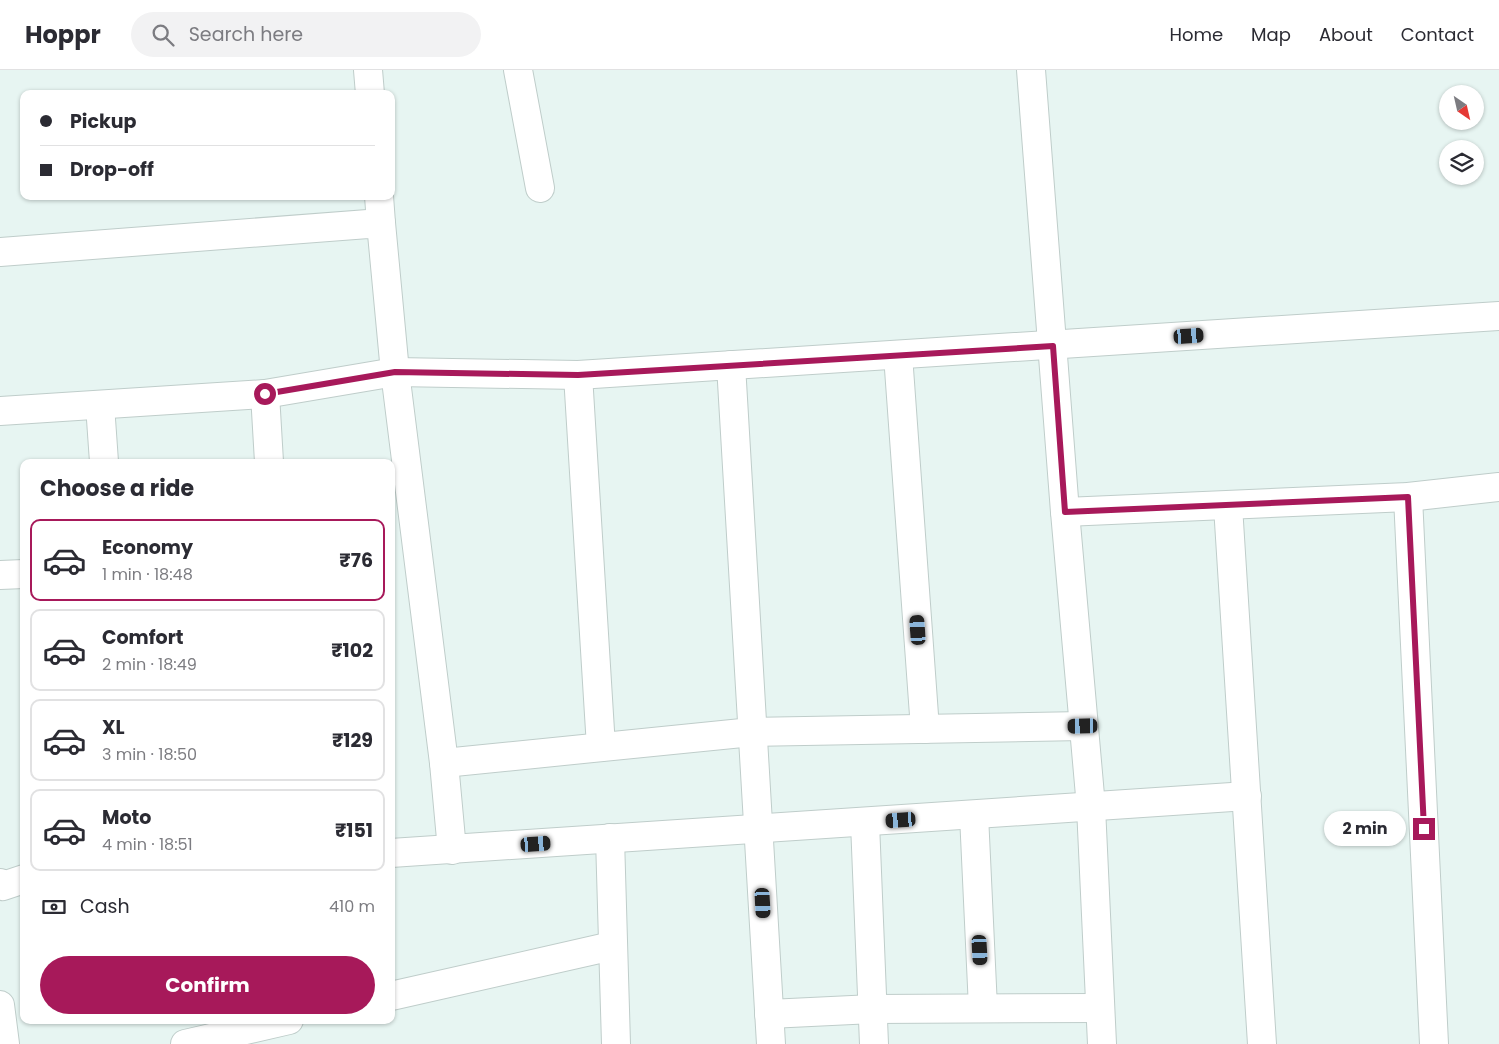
<!DOCTYPE html>
<html lang="en">
<head>
<meta charset="utf-8">
<style>
	:root { --surface:#fff; --page:#f2f2f3; --text:#2b2b33; --muted:#7c7c81; --line:#e1e1e2; --accent:#a7195a }
	body { margin:0; font-family:Poppins,sans-serif; background:var(--page); color:var(--text); height:100vh; display:flex; flex-direction:column; font-size:19px; white-space:nowrap }
	* { box-sizing:border-box; margin:0 }
	p { font-size:16px; color:var(--muted) }
	.icon { flex:none; width:28px; height:28px; fill:none; stroke:currentColor; stroke-width:2; stroke-linecap:round; stroke-linejoin:round }
	.map { position:relative; flex:1; overflow:hidden }
	.panel { position:absolute; left:20px; top:389px; width:375px; height:565px; display:flex; flex-direction:column; background:var(--surface); border-radius:10px; box-shadow:0 1px 4px #0004 }
	.panel>* { flex:none }
	.top-card { position:absolute; left:20px; top:20px; width:375px; height:110px; border-radius:10px; box-shadow:0 1px 4px #0004; display:grid; align-content:center; height:110px; padding:0 20px; background:var(--surface) }
	.needle { width:32px; rotate:146deg }
	.buttons { position:absolute; left:1439px; top:15px; display:grid; gap:10px }
	.buttons a { display:grid; place-items:center; width:45px; height:45px; border-radius:50%; background:var(--surface); box-shadow:0 1px 4px #0004; font-size:25px }
	.end { position:absolute; width:22px; height:22px; margin:-11px; border:6px solid #a7195a; background:#fff; box-shadow:0 0 0 2px #fff }
	.from { border-radius:50% }
	.bubble { position:absolute; height:35px; border-radius:18px; background:var(--surface); box-shadow:0 1px 4px #0004; font-size:16px; font-weight:700; line-height:35px; text-align:center }
	.car { position:absolute; width:15px; height:30px; margin:-15px -8px; border-radius:6px; box-shadow:0 0 4px 1px #0007; background:linear-gradient(#222 24%,#8ab4d8 0 40%,#222 0 76%,#8ab4d8 0 86%,#222 0) }
	.top-card b { display:flex; align-items:center; gap:18px; height:48px; font-size:19px }
	.top-card b+b { border-top:1px solid var(--line) }
	.top-card i { width:12px; height:12px; background:var(--text) }
	ul { padding:0; list-style:none }
	li { display:flex; align-items:center; gap:15px; height:82px; margin:0 10px 8px; padding:0 10px; border:2px solid var(--line); border-radius:10px }
	li div { flex:1 }
	li b { display:block; font-size:19px }
	li em { font-style:normal; font-weight:700 }
	li.selected { border-color:var(--accent) }
	li>.icon { width:45px; height:45px; stroke-width:1.5 }
	h2 { padding:0 20px; font-size:22px; line-height:60px }
	.pay { display:flex; align-items:center; gap:12px; height:55px; padding:0 20px; font-size:19px }
	.pay p { margin-inline-start:auto }
	.button { display:flex; gap:10px; margin-top:auto; padding:10px 20px }
	.button a { flex:1; height:58px; border-radius:30px; background:var(--accent); color:#fff; font-size:20px; font-weight:700; line-height:58px; text-align:center }
	header { display:flex; align-items:center; gap:30px; box-sizing:border-box; height:70px; padding:0 25px; background:var(--surface); border-bottom:1px solid var(--line) }
	header strong { font-size:24px }
	nav { display:flex; gap:28px; margin-inline-start:auto; font-size:18px }
	.search { width:350px; height:45px; background:var(--page); display:flex; align-items:center; gap:12px; box-sizing:border-box; padding:0 18px; border-radius:28px; color:var(--muted); font-size:19px }
	.map>svg:first-child { display:block }
	.lines { fill:none; stroke-linecap:round; stroke-linejoin:round }
	.street-casing { stroke:#bfcdca; stroke-width:30 }
	.street { stroke:#fff; stroke-width:28 }
	.route { stroke:#a7195a; stroke-width:6 }
</style>
</head>
<body>
<header>
<strong>Hoppr</strong>
<div class="search"><svg class="icon" aria-label="search" viewBox="0 0 24 24"><circle cx="10" cy="10" r="6"/><path d="M15 15l6 6"/></svg>Search here</div>
<nav><a>Home</a><a>Map</a><a>About</a><a>Contact</a></nav>
</header>
<div class="map">
<svg width="1499" height="974" viewBox="0 0 1499 974">
	<rect width="100%" height="100%" fill="#e7f5f2"/>
	<g class="lines">
		<defs>
			<g id="street">
				<polyline points="368,0 370,24"/>
				<polyline points="518,0 540,118"/>
				<polyline points="1031,0 1065,442 1091,737 1102,974"/>
				<polyline points="379,126 381,153"/>
				<polyline points="0,182 381,153 395,302 444,693 452,780"/>
				<polyline points="898,285 925,659"/>
				<polyline points="731,295 771,974"/>
				<polyline points="578,305 601,677"/>
				<polyline points="265,324 269,392"/>
				<polyline points="100,335 104,392"/>
				<polyline points="0,341 265,324 395,302 578,305 1499,246"/>
				<polyline points="1408,427 1434,974"/>
				<polyline points="1228,436 1262,974"/>
				<polyline points="1065,442 1408,427 1499,417"/>
				<polyline points="0,505 24,504"/>
				<polyline points="444,693 752,662 1083,656"/>
				<polyline points="974,745 983,938"/>
				<polyline points="865,753 874,974"/>
				<polyline points="610,768 616,974"/>
				<polyline points="391,783 1247,726"/>
				<polyline points="0,813 3,816 24,809"/>
				<polyline points="391,926 612,876"/>
				<polyline points="0,935 5,974"/>
				<polyline points="769,944 873,939 1100,938"/>
				<polyline points="185,974 289,950"/>
			</g>
		</defs>
		<use href="#street" class="street-casing"/>
		<use href="#street" class="street"/>
	</g>
	<g class="lines">
		<polyline class="route" points="265,324 395,302 578,305 1053,276 1065,442 1408,427 1424,759"/>
	</g>
</svg>
<div class="buttons">
<a><svg class="needle" viewBox="-14 -14 28 28"><path d="M0-13l5 13h-10z" fill="#e53935"/><path d="M0 13l5-13h-10z" fill="#7c7c81"/></svg></a>
<a><svg class="icon" aria-label="layers" viewBox="0 0 24 24"><path d="M12 4l9 5-9 5-9-5zM3 14l9 5 9-5"/></svg></a>
</div>
<i class="end from" style="left:265px;top:324px"></i>
<i class="end" style="left:1424px;top:759px"></i>
<div class="bubble" style="left:1324px;top:741px;width:82px">2 min</div>
<i class="car" style="left:1189px;top:266px;rotate:86deg"></i>
<i class="car" style="left:918px;top:560px;rotate:356deg"></i>
<i class="car" style="left:1083px;top:656px;rotate:269deg"></i>
<i class="car" style="left:901px;top:750px;rotate:266deg"></i>
<i class="car" style="left:536px;top:774px;rotate:86deg"></i>
<i class="car" style="left:763px;top:833px;rotate:177deg"></i>
<i class="car" style="left:980px;top:880px;rotate:177deg"></i>
<div class="top-card">
<b><i class="from"></i>Pickup</b>
<b><i></i>Drop-off</b>
</div>
<section class="panel">
<h2>Choose a ride</h2>
<ul>
<li class="selected"><svg class="icon" aria-label="car" viewBox="0 0 24 24"><path d="M5 17H2v-5l4-1 3-4h7l3 4 3 1v5h-3M9 17h6M6 11h13"/><circle cx="7" cy="17" r="2"/><circle cx="17" cy="17" r="2"/></svg><div><b>Economy</b><p>1 min · 18:48</p></div><em>₹76</em></li>
<li><svg class="icon" aria-label="car" viewBox="0 0 24 24"><path d="M5 17H2v-5l4-1 3-4h7l3 4 3 1v5h-3M9 17h6M6 11h13"/><circle cx="7" cy="17" r="2"/><circle cx="17" cy="17" r="2"/></svg><div><b>Comfort</b><p>2 min · 18:49</p></div><em>₹102</em></li>
<li><svg class="icon" aria-label="car" viewBox="0 0 24 24"><path d="M5 17H2v-5l4-1 3-4h7l3 4 3 1v5h-3M9 17h6M6 11h13"/><circle cx="7" cy="17" r="2"/><circle cx="17" cy="17" r="2"/></svg><div><b>XL</b><p>3 min · 18:50</p></div><em>₹129</em></li>
<li><svg class="icon" aria-label="car" viewBox="0 0 24 24"><path d="M5 17H2v-5l4-1 3-4h7l3 4 3 1v5h-3M9 17h6M6 11h13"/><circle cx="7" cy="17" r="2"/><circle cx="17" cy="17" r="2"/></svg><div><b>Moto</b><p>4 min · 18:51</p></div><em>₹151</em></li>
</ul>
<div class="pay"><svg class="icon" aria-label="cash" viewBox="0 0 24 24"><path d="M3 7h18v10H3z"/><circle cx="12" cy="12" r="2"/></svg>Cash<p>410 m</p></div>
<div class="button"><a>Confirm</a></div>
</section>
</div>
</body>
</html>
